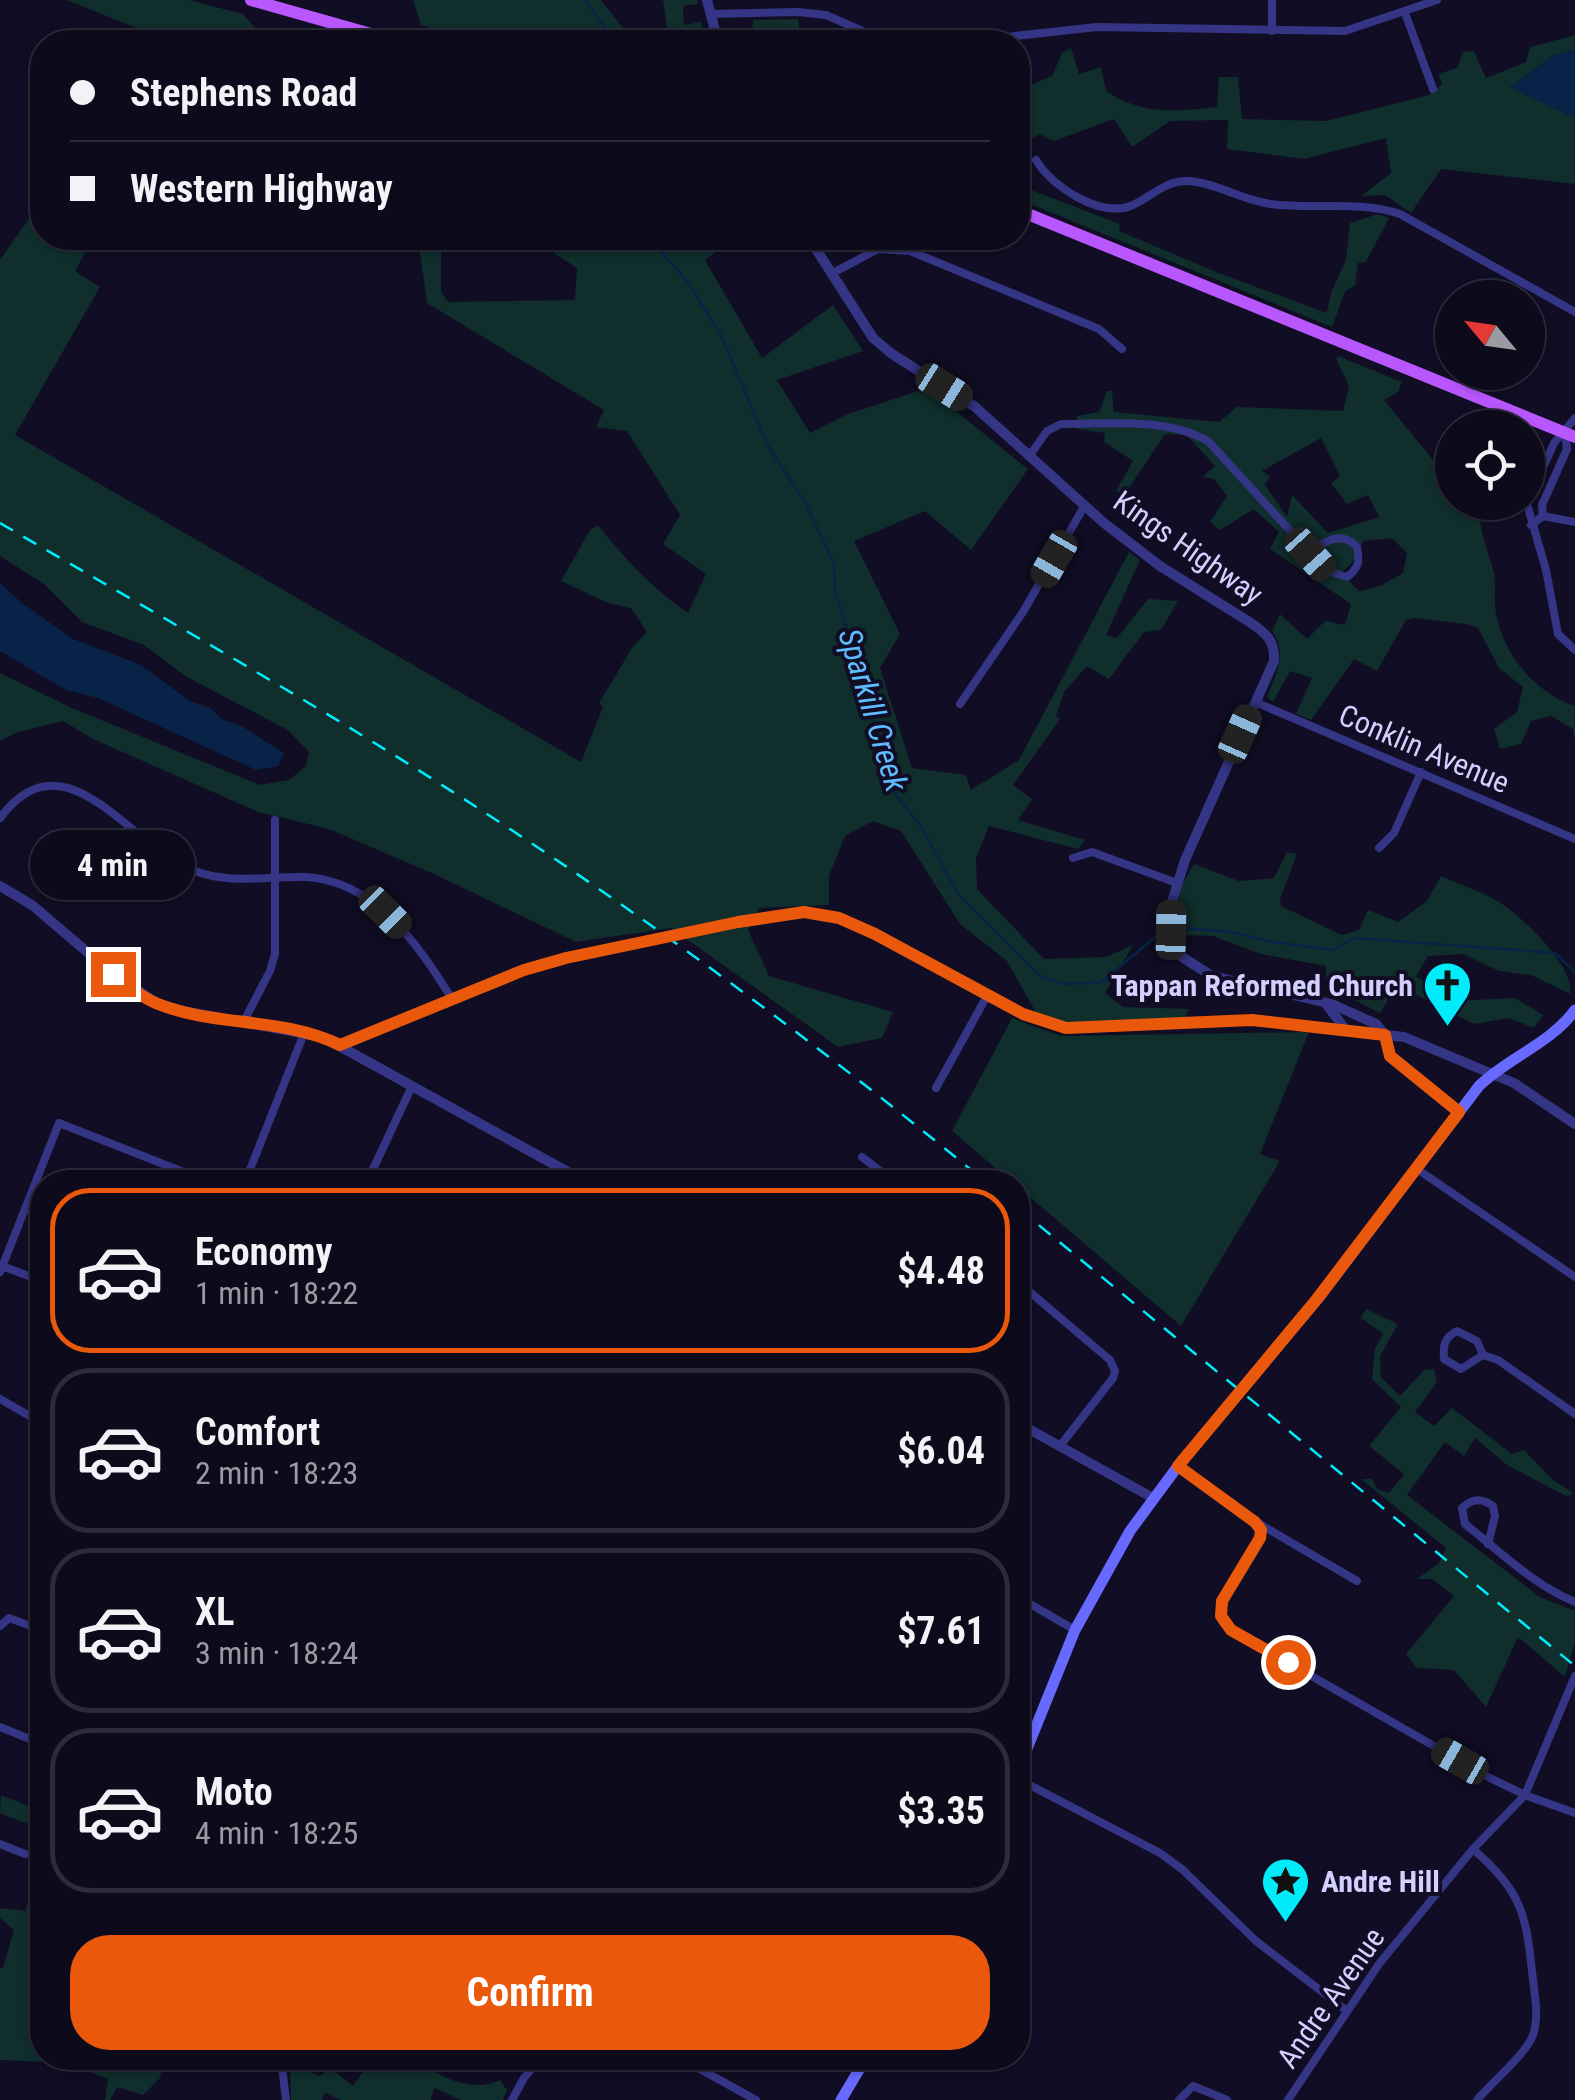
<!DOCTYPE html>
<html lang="en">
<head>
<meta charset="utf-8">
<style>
	:root { --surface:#0c0a1b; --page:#151324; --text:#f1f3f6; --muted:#9a9aa3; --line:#2c2b3a; --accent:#ea580c }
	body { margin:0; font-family:"Roboto Condensed",sans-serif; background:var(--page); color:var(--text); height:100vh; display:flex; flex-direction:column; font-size:38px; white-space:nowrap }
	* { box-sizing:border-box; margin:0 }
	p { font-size:32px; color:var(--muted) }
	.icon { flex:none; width:55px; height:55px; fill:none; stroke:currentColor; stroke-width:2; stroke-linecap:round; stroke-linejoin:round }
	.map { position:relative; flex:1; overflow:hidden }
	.sheet { position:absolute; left:30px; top:1170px; width:1000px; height:900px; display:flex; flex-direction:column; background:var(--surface); border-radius:40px; box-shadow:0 2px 8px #0004,0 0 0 2px var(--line) }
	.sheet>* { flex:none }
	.guide { position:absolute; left:30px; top:30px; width:1000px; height:220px; border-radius:40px; box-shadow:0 2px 8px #0004,0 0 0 2px var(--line); display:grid; align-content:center; height:220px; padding:0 40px; background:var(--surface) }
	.needle { width:65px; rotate:299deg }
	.tools { position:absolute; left:1435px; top:280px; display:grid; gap:20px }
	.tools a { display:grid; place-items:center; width:110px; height:110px; border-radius:50%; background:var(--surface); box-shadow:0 2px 8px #0004,0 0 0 2px var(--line); font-size:50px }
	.end { position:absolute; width:45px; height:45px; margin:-22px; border:12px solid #ea580c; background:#fff; box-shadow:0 0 0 5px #fff }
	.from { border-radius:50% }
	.bubble { position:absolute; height:70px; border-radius:35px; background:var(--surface); box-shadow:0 2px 8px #0004,0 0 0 2px var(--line); font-size:32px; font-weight:700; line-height:70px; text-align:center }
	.car { position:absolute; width:30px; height:60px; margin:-30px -15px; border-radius:12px; box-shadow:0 0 8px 2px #0007; background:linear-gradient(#222 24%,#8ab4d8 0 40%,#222 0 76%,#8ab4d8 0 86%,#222 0) }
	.guide b { display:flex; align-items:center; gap:35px; height:95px; font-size:38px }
	.guide b+b { border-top:2px solid var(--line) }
	.guide i { width:25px; height:25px; background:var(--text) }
	ul { padding:18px 0 0; list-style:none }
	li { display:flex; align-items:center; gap:30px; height:165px; margin:0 20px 15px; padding:0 20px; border:5px solid var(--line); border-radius:40px }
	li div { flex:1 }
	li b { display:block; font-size:38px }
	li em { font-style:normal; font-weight:700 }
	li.on { border-color:var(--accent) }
	li>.icon { width:90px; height:90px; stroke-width:1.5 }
	.button { display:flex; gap:20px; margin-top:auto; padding:20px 40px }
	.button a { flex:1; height:115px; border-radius:40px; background:var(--accent); color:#fff; font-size:40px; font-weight:700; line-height:115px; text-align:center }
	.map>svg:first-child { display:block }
	.green { fill:#0f2e2c; fill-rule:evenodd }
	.water { fill:#092247 }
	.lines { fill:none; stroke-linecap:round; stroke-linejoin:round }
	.stream { stroke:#092247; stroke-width:2.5 }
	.minor { stroke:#353586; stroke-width:8 }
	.tertiary { stroke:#353586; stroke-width:10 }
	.secondary { stroke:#6769ff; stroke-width:11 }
	.primary { stroke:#b957ff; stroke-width:12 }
	.rail { stroke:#00ecfb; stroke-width:2.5; stroke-dasharray:15 12; stroke-linecap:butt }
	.route { stroke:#ea580c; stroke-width:12 }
	.labels { text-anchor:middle; stroke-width:8; stroke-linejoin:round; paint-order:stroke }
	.street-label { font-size:30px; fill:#d3d0ff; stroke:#100d24 }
	.poi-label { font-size:30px; font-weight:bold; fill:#d3d0ff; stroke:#100d24; text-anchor:end }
	.water-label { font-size:32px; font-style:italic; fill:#5ebbff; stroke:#100d24 }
</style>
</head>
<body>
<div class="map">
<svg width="1575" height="2100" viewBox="0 0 1575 2100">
	<rect width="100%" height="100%" fill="#100d24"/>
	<g class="green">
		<polygon points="67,0 189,0 243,14 267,42 137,42 141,30"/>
		<polygon points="413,0 601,0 634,42 478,42 421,25"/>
		<polygon points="663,0 697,0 698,4 683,6 684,25 701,22 706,42 669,42"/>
		<polygon points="798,19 802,42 751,42 753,20"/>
		<path d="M 1575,35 L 1575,49 L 1553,56 L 1510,87 L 1575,118 L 1575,184 L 1441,169 L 1411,213 L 1385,195 L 1361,196 L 1391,173 L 1386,138 L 1304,159 L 1227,149 L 1228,120 L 1170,121 L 1132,147 L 1114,119 L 1054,141 L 1040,134 L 1021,145 L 1018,144 L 1018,90 L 1052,76 L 1062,53 L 1071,48 L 1079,74 L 1101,67 L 1106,91 C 1145,116 1174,111 1217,107 L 1219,77 L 1238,77 L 1242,119 L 1326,121 L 1429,95 L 1442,84 L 1438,74 L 1457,68 L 1463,52 L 1474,51 L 1486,78 L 1526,62 L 1530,47 Z"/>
		<polygon points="1018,185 1120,224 1119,231 1216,272 1327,313 1331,293 1346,260 1350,223 1378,214 1389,218 1366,262 1358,263 1355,285 1345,291 1332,327 1018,199"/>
		<path d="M 42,200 L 42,238 L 93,238 L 75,271 L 100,287 L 15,435 L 581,762 L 603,707 L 599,703 L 632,648 L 647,632 L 631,608 L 608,603 L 561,581 L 590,530 L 598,525 C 624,558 653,589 688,613 L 706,574 L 663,544 L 680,515 L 627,431 L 596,427 L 604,410 L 427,303 L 418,238 L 441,238 L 441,291 L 448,302 L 575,300 L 577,268 L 531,238 L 723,238 L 723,246 L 705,260 L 762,358 L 833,305 L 863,351 L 777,380 L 810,433 L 848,414 L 927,388 L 1028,469 L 971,550 L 925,511 L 854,541 L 900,634 L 880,668 L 912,768 L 966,775 L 971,790 L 1019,760 L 1129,552 L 1140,560 L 1106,635 L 1117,638 L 1148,599 L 1178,601 L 1161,630 L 1144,632 L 1109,679 L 1087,666 L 1064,692 L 1056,716 L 1060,719 L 1013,785 L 1032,799 L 1018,820 L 1085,840 L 1078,849 L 989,826 L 976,858 L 977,889 L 1044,959 L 1106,957 L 1133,945 L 1105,993 L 1123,1007 L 1189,1009 L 1185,1018 L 1069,1023 L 1038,1016 L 1007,961 L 960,924 L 901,831 L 873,821 L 845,836 L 829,876 L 829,905 L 759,908 L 748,930 L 769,976 L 893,1012 L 882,1038 L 838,1047 L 671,928 L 576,942 L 434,874 L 329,829 L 258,812 L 93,739 L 63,721 L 18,732 L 0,741 L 0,673 L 72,708 L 260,785 L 289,780 L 306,766 L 309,752 L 288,730 L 185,676 L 144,645 L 82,622 L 44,584 L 0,556 L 0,260 Z"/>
		<path d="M 1338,356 L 1402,382 L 1398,392 L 1384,400 L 1452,483 L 1452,502 L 1498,503 L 1478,513 C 1482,532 1486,549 1492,566 C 1497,578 1494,594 1495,606 C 1500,651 1532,691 1575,706 L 1575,741 L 1573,729 L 1551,716 L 1531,721 L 1521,744 L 1500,749 L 1494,729 L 1517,712 L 1523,687 L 1499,668 L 1478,628 L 1466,624 L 1415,618 L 1406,620 L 1377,671 L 1354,659 L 1311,720 L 1296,714 L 1312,678 L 1290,671 L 1273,702 L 1267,697 C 1276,673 1288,654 1272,631 L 1280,614 L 1307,639 L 1325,621 L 1345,625 L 1351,604 L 1270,549 L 1279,532 L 1254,509 L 1220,530 L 1210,522 L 1227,496 L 1214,479 L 1202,477 L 1215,466 L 1187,435 L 1165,434 L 1123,497 L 1116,491 L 1133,461 L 1104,442 L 1105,433 L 1077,429 L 1077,416 L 1099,412 L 1107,391 L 1112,391 L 1114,412 L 1219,422 L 1237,407 L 1343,411 L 1349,386 L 1336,359 ZM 1321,438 L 1340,476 L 1331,483 L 1347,504 L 1368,495 L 1379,517 L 1328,533 L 1292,495 L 1287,517 L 1265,485 L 1270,476 L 1262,471 ZM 1392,538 L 1407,553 L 1403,573 L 1380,586 L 1359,591 L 1341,573 L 1352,563 L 1363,541 Z"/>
		<path d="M 1287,852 L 1297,854 L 1280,899 L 1281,906 L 1342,935 L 1359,930 L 1368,910 L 1398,922 L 1427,901 L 1441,876 C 1460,885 1481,891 1499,902 C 1521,916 1575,965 1570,994 L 1531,975 L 1499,971 L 1463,954 L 1428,956 L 1416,976 L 1453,1001 L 1515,998 L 1543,1015 L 1534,1028 L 1509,1018 L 1474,1024 L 1397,985 L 1380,1013 L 1326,985 L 1326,966 L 1261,954 L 1213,936 L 1186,935 C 1173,903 1177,893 1194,864 L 1239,881 L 1274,878 Z"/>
		<polygon points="1012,1018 1061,1036 1309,1032 1260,1154 1280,1161 1181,1326 1018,1187 1018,1182 1012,1182 952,1131"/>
		<polygon points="1366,1309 1398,1324 1380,1356 1381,1377 1400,1396 1424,1370 1434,1369 1437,1382 1415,1412 1434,1426 1452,1408 1512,1454 1524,1450 1553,1480 1573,1493 1568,1497 1507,1465 1475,1438 1464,1456 1445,1442 1407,1495 1540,1597 1575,1611 1575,1642 1565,1677 1518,1637 1486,1707 1454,1670 1417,1668 1406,1654 1454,1596 1432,1579 1417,1579 1439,1563 1446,1548 1361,1479 1372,1479 1377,1489 1389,1493 1404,1474 1369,1446 1401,1407 1372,1379 1375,1348 1383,1334 1361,1318"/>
		<polygon points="1,1795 42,1811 42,2058 169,2058 163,2061 160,2078 143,2095 117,2087 110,2100 105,2100 108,2079 68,2063 0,2060 0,1968 3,1968 14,1930 0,1918 0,1908 25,1911 37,1875 38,1828 0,1813"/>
		<path d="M 373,2058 L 425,2058 L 426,2067 C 448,2080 475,2092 500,2080 L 507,2090 L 503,2100 L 461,2100 L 434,2088 L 431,2100 L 341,2100 L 325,2093 L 322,2100 L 291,2100 L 290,2065 L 320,2076 L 330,2068 L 353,2086 Z"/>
	</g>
	<g class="water">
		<polygon points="1575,49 1575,118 1510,87 1553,56"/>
		<polygon points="0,583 22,603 73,639 139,664 190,701 210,708 222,719 243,727 284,753 278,766 256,770 98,698 66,690 0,651"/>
	</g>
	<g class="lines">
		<g class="stream">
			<polyline points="586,0 615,42"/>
			<polyline points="649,238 687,281 721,335 767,444 804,501 834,563 835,592 851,640 867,674 877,747 897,797 920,825 958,894 1040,976 1065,984 1101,982 1158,935 1171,930"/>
			<polyline points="1179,928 1232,932 1267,941 1333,950 1354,938 1555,953 1575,972"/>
		</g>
		<g class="minor">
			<polyline points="1272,0 1272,31"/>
			<polyline points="1405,13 1433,89"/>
			<polyline points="710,14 798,12 826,15 876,37 898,41 960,42 1097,27 1345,31 1437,0"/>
			<path d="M 1036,160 C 1052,187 1101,219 1133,205 C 1153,196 1165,180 1189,181 C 1216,183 1242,200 1270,204 C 1314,210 1357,200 1400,214 L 1575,312"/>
			<polyline points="831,274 878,249 910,251 1099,329 1122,349"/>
			<polyline points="1575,418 1554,443 1527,504 1546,570 1558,634 1575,650"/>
			<path d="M 1030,455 L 1047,431 L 1061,424 C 1110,424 1165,417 1208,441 L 1327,571 L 1347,577 C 1359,568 1360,561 1357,547 C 1341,530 1325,541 1310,553"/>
			<polyline points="1543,516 1542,505 1567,449 1565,433"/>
			<polyline points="1531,525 1543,516 1575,522"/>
			<polyline points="1255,702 1575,839"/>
			<polyline points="960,704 1023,612 1085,505"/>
			<path d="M 0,818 C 65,731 129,845 192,870 C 230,885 265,876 305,877 C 375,880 419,946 452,999"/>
			<polyline points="1379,848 1394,833 1421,772"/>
			<polyline points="1073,858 1092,852 1177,883"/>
			<polyline points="244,1021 270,971 275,954 275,820"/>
			<polyline points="340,1045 524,970 566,958 771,916 805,912 839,918 930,962 1023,1014 1066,1028 1252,1021 1385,1035 1390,1056 1459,1112"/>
			<polyline points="936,1088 988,994"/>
			<polyline points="862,1157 894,1182"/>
			<polyline points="1417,1169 1575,1277"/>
			<polyline points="245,1182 305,1031"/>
			<polyline points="367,1182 412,1086"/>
			<polyline points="2,1266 42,1281"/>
			<polyline points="0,1272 59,1123 209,1182"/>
			<polyline points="1018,1282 1110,1360 1115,1371 1113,1378 1060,1446"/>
			<path d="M 1457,1331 L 1477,1341 L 1483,1355 L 1461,1369 L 1444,1359 C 1443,1345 1444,1338 1457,1331 Z"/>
			<polyline points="1483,1355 1498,1360 1575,1414"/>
			<polyline points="0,1399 42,1423"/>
			<polyline points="1178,1466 1255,1521 1261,1529 1260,1539 1222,1601 1221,1616 1231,1630 1490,1778 1525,1795 1575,1813"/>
			<polyline points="1258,1523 1357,1581"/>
			<path d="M 1488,1544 L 1495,1516 L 1493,1506 C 1481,1498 1473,1498 1462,1508 L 1465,1524 C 1501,1552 1532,1584 1575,1602"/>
			<polyline points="1018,1597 1075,1630"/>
			<polyline points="0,1626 9,1618 42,1630"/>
			<polyline points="0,1727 42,1744"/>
			<polyline points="1018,1779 1160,1853 1183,1870 1256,1941 1347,2011"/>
			<polyline points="0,1844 25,1854"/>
			<path d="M 1473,1849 C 1524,1894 1526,1915 1533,1980 C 1535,1997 1539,2018 1533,2035 C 1527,2053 1491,2083 1477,2100"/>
			<polyline points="285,2058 282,2067 286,2100"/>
			<polyline points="680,2058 756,2100"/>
			<polyline points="512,2100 524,2078 541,2058"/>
			<polyline points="1179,2100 1193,2086 1227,2100"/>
			<polyline points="1288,2100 1379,1964 1473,1849 1525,1795 1575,1676"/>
		</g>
		<g class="tertiary">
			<polyline points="707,0 718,42"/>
			<path d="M 809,238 L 873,338 L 892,354 L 974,406 L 1104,523 L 1160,566 L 1251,623 C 1267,634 1275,641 1274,661 L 1185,860 L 1171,905 L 1174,943 L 1182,957 L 1212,976 L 1332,1004 L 1376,1024 L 1385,1035 L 1404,1037 L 1514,1083 L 1575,1124"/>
			<polyline points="0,886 32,905 113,974 158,1004 188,1012 323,1037 586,1182"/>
			<polyline points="1327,1005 1345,1029"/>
			<polyline points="1018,1423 1153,1498"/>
		</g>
		<g class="secondary">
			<path d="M 1018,1771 L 1075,1630 L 1130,1531 L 1178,1466 L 1320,1296 L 1479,1086 C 1509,1057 1550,1044 1575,1010"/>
			<polyline points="841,2100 866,2058"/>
		</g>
		<g class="primary">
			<polyline points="251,0 399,42"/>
			<polyline points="1018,210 1575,437"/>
		</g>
		<g class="rail">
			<path d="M 0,523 C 163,618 329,711 487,814 C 661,927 826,1051 986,1182"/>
			<polyline points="1018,1208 1575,1666"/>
		</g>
	</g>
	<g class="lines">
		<path class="route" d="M 113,974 C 127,985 141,997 158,1004 C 216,1027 283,1017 340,1045 L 524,970 L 566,958 L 738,922 L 804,912 L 839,918 L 875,934 L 1023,1014 L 1066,1028 L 1252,1020 L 1385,1035 L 1390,1056 L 1459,1112 L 1317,1299 L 1178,1466 L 1255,1522 L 1261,1530 L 1260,1538 L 1222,1601 L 1221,1616 L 1231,1630 L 1288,1662"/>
	</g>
	<defs>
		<symbol id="church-pin" viewBox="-11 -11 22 30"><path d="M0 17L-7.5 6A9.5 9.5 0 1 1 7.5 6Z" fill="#00ecfb" stroke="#100d24"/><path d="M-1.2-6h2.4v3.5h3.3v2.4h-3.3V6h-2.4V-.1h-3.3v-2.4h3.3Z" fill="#111"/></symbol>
		<symbol id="sight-pin" viewBox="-11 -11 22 30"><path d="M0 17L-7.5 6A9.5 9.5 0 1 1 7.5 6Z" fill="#00ecfb" stroke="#100d24"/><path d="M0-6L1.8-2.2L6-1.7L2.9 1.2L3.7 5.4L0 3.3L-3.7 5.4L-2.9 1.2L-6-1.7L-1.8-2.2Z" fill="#111"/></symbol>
	</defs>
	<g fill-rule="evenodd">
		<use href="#church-pin" x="1420" y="958" width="55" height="75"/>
		<use href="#sight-pin" x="1258" y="1854" width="55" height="75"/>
	</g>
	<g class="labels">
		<g class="street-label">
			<text transform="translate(1188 548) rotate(35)" y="10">Kings Highway</text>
			<text transform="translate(1424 749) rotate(23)" y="10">Conklin Avenue</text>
			<text transform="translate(1331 1998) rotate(-55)" y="10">Andre Avenue</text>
		</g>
		<g class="poi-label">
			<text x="1413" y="996">Tappan Reformed Church</text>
			<text x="1321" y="1892" text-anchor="start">Andre Hill</text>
		</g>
		<g class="water-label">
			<text transform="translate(873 710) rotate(73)" y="11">Sparkill Creek</text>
		</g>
	</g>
</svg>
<div class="tools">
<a><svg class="needle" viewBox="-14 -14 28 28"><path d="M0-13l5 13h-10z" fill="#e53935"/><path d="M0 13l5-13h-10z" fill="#9a9aa3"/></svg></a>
<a><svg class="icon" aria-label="locate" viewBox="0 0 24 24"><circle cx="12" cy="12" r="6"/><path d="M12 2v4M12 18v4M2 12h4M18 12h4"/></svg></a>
</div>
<i class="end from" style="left:1288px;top:1662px"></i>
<i class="end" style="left:113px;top:974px"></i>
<div class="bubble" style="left:30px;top:830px;width:165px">4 min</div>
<i class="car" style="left:944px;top:387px;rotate:122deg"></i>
<i class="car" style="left:1310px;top:554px;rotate:138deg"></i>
<i class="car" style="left:1054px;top:559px;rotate:210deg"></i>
<i class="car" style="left:1240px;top:734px;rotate:24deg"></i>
<i class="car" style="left:385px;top:912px;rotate:135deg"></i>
<i class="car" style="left:1171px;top:930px;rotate:1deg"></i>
<i class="car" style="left:1460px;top:1761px;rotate:300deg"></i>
<div class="guide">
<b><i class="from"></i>Stephens Road</b>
<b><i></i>Western Highway</b>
</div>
<section class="sheet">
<ul>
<li class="on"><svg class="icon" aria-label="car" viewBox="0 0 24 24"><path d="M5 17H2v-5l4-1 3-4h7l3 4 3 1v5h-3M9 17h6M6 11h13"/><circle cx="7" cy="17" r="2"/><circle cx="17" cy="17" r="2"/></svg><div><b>Economy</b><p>1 min · 18:22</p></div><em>$4.48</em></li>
<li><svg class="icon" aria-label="car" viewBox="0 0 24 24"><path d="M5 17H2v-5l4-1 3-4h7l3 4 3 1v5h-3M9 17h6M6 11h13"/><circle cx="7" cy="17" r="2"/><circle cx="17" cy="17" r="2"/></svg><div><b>Comfort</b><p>2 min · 18:23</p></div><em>$6.04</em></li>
<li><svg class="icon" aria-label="car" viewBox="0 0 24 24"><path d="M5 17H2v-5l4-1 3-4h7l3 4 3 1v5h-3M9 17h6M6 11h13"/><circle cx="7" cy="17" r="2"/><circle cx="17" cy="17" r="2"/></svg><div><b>XL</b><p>3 min · 18:24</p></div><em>$7.61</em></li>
<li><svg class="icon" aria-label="car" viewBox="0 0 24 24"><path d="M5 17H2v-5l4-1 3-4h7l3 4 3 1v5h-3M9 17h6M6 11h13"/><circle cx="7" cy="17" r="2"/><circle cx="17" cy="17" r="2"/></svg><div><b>Moto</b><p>4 min · 18:25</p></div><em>$3.35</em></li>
</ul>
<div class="button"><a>Confirm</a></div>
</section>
</div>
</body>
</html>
